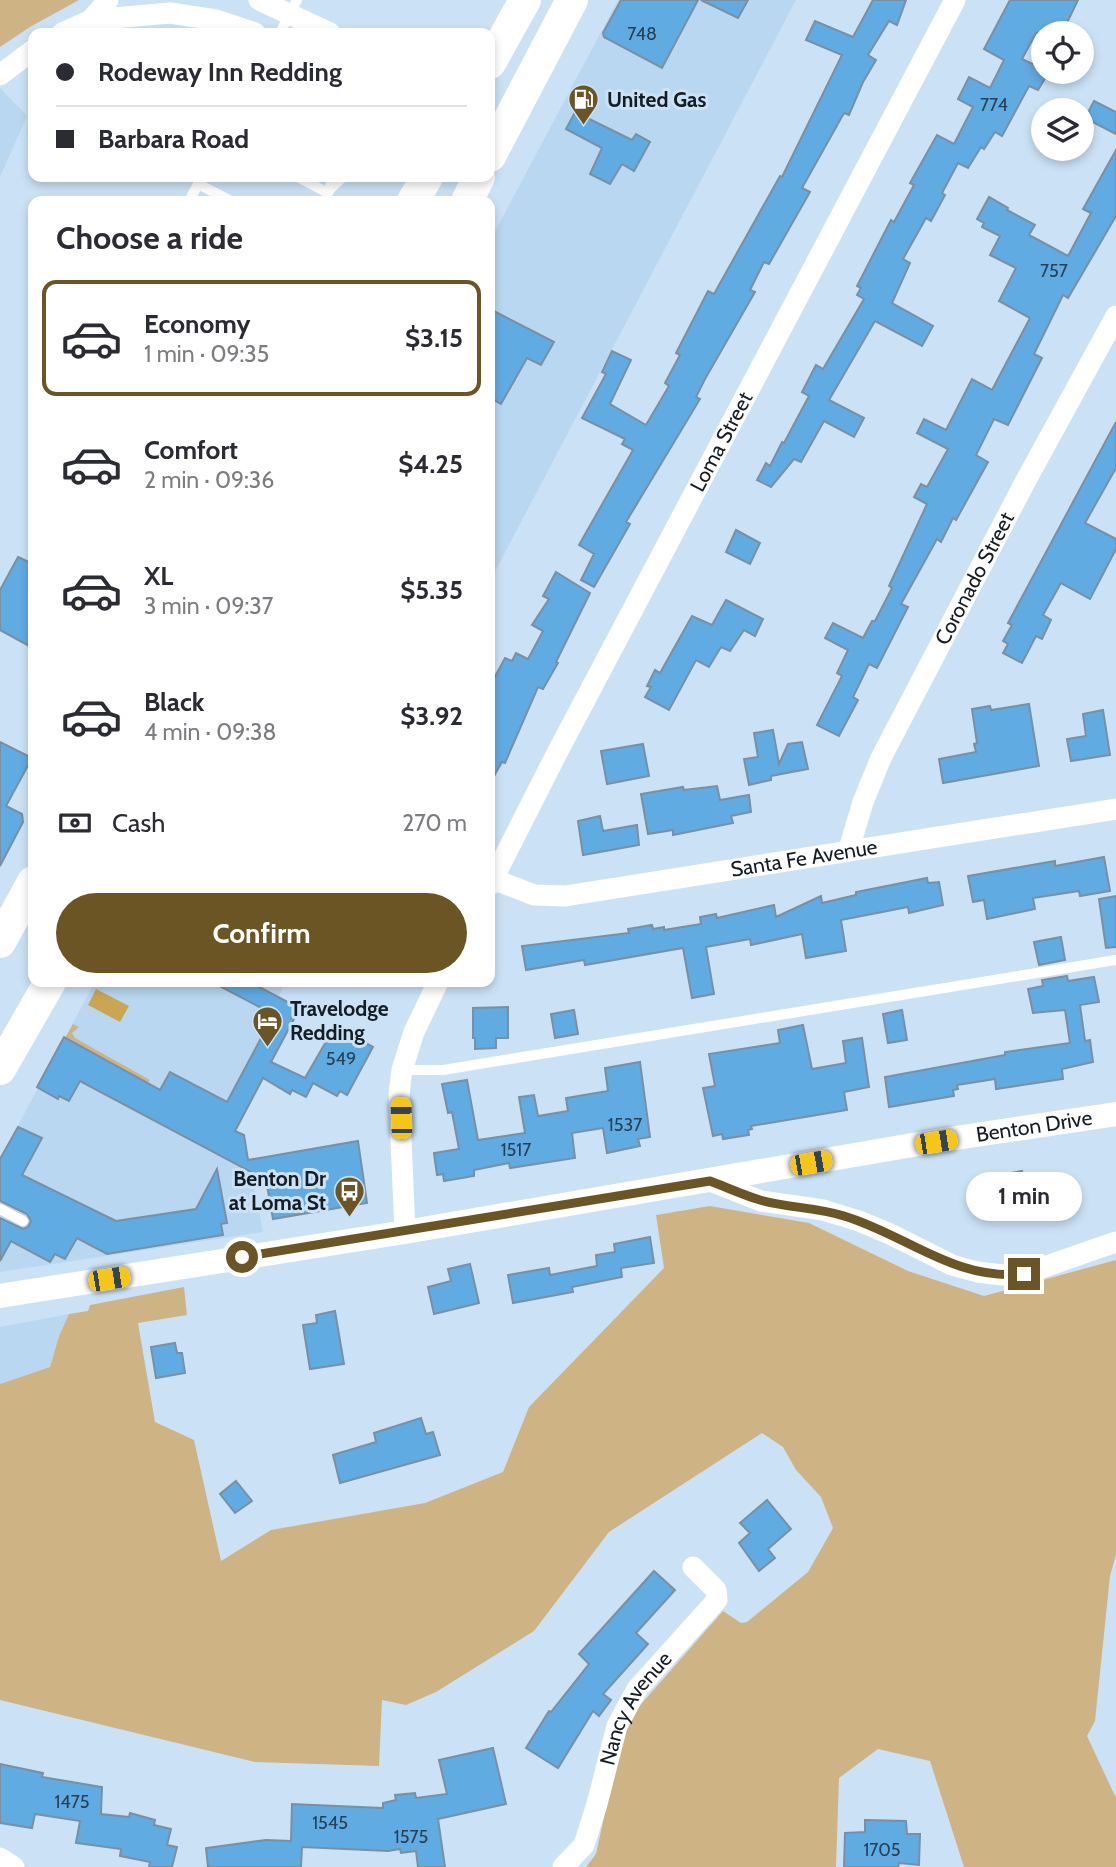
<!DOCTYPE html>
<html lang="en">
<head>
<meta charset="utf-8">
<style>
	:root { --surface:#fff; --page:#f7f7f7; --text:#2b2b33; --muted:#7c7c81; --line:#e1e1e2; --accent:#6c5525 }
	body { margin:0; font-family:Cabin,sans-serif; background:var(--page); color:var(--text); height:100vh; display:flex; flex-direction:column; font-size:26px; white-space:nowrap }
	* { box-sizing:border-box; margin:0 }
	p { font-size:23px; color:var(--muted) }
	.icon { flex:none; width:38px; height:38px; fill:none; stroke:currentColor; stroke-width:2; stroke-linecap:round; stroke-linejoin:round }
	.map { position:relative; flex:1; overflow:hidden }
	.sheet { position:absolute; left:28px; top:196px; width:467px; height:791px; display:flex; flex-direction:column; background:var(--surface); border-radius:14px; box-shadow:0 4px 10px #0003 }
	.sheet>* { flex:none }
	.guide { position:absolute; left:28px; top:28px; width:467px; height:154px; border-radius:14px; box-shadow:0 4px 10px #0003; display:grid; align-content:center; height:154px; padding:0 28px; background:var(--surface) }
	.buttons { position:absolute; left:1031px; top:21px; display:grid; gap:14px }
	.buttons a { display:grid; place-items:center; width:63px; height:63px; border-radius:50%; background:var(--surface); box-shadow:0 4px 10px #0003; font-size:35px }
	.end { position:absolute; width:32px; height:32px; margin:-16px; border:9px solid #6c5525; background:#fff; box-shadow:0 0 0 4px #fff }
	.from { border-radius:50% }
	.bubble { position:absolute; height:49px; border-radius:24px; background:var(--surface); box-shadow:0 4px 10px #0003; font-size:23px; font-weight:700; line-height:49px; text-align:center }
	.car { position:absolute; width:21px; height:42px; margin:-21px -10px; border-radius:9px; box-shadow:0 0 5px 2px #0007; background:linear-gradient(#f5c518 24%,#345 0 40%,#f5c518 0 76%,#345 0 86%,#f5c518 0) }
	.guide b { display:flex; align-items:center; gap:24px; height:66px; font-size:26px }
	.guide b+b { border-top:2px solid var(--line) }
	.guide i { width:18px; height:18px; background:var(--text) }
	ul { padding:0; list-style:none }
	li { display:flex; align-items:center; gap:21px; height:116px; margin:0 14px 10px; padding:0 14px; border:4px solid transparent; border-radius:14px }
	li div { flex:1 }
	li b { display:block; font-size:26px }
	li em { font-style:normal; font-weight:700 }
	li.current { border-color:var(--accent) }
	li>.icon { width:63px; height:63px; stroke-width:1.5 }
	h2 { padding:0 28px; font-size:32px; line-height:84px }
	.pay { display:flex; align-items:center; gap:18px; height:77px; padding:0 28px; font-size:26px }
	.pay p { margin-inline-start:auto }
	.cta { display:flex; gap:14px; margin-top:auto; padding:14px 28px }
	.cta a { flex:1; height:80px; border-radius:42px; background:var(--accent); color:#fff; font-size:28px; font-weight:700; line-height:80px; text-align:center }
	.map>svg:first-child { display:block }
	.built { fill:#b9d7f0 }
	.green { fill:#ceb484 }
	.water { fill:#cca552 }
	.building { fill:#61abe3; stroke:#7a8fa1; stroke-width:2 }
	.lines { fill:none; stroke-linecap:round; stroke-linejoin:round }
	.service { stroke:#fff; stroke-width:10 }
	.minor { stroke:#fff; stroke-width:21 }
	.tertiary { stroke:#fff; stroke-width:24 }
	.primary { stroke:#fff; stroke-width:32 }
	.route { stroke:#6c5525; stroke-width:9 }
	.labels { text-anchor:middle; stroke-width:6; stroke-linejoin:round; paint-order:stroke }
	.number-label { font-size:18px; fill:#284054 }
	.poi-label { font-size:21px; font-weight:bold; fill:#151d24; stroke:#cbe2f6; text-anchor:start }
	.street-label { font-size:21px; fill:#151d24; stroke:#cbe2f6 }
</style>
</head>
<body>
<div class="map">
<svg width="1116" height="1867" viewBox="0 0 1116 1867">
	<rect width="100%" height="100%" fill="#cbe2f6"/>
	<g class="built">
		<polygon points="618,0 796,0 490,581 490,241"/>
		<polygon points="0,88 27,116 0,177"/>
		<polygon points="95,982 286,982 278,997 297,1007 291,1018 294,1019 244,1114 231,1128 244,1135 263,1232 0,1272 0,1159"/>
		<polygon points="69,1314 59,1336 50,1367 0,1384 0,1327"/>
	</g>
	<g class="green">
		<polygon points="0,0 79,0 30,27 0,47"/>
		<polygon points="73,1024 79,1027 72,1033 75,1038 150,1080 148,1083 95,1058 96,1054 65,1038"/>
		<polygon points="710,1206 809,1223 908,1271 984,1296 1116,1260 1116,1554 1110,1576 1095,1721 1087,1736 1116,1798 1116,1867 964,1867 930,1761 878,1749 839,1778 836,1867 586,1867 596,1854 614,1772 626,1729 635,1711 723,1611 741,1623 747,1622 808,1572 833,1528 821,1497 796,1470 783,1447 762,1433 609,1532 534,1631 436,1692 406,1705 382,1700 379,1766 255,1762 0,1700 0,1384 50,1367 59,1336 69,1314 88,1311 90,1305 184,1287 187,1315 138,1323 155,1422 194,1440 221,1561 271,1530 425,1503 503,1472 529,1407 664,1268 656,1215"/>
	</g>
	<polygon class="water" points="96,989 129,1006 120,1022 88,1005"/>
	<g class="building">
		<polygon points="621,0 698,0 662,68 604,37 603,33"/>
		<polygon points="701,0 748,0 738,18"/>
		<polygon points="873,0 906,0 897,25 889,21 868,55 876,60 863,82 849,115 844,113 802,188 810,192 769,264 764,262 750,290 755,292 705,379 696,397 700,399 626,522 630,524 594,587 581,580 594,554 579,545 633,450 622,444 625,439 582,418 606,374 602,372 612,351 631,360 610,404 646,425 669,386 665,383 680,355 676,353 708,291 714,294 780,176 782,177 842,55 806,40 815,21 853,37"/>
		<polygon points="1010,0 1078,0 1066,25 1060,22 1053,33 1036,33 1022,59 1043,69 1043,72 1049,72 1038,90 1029,86 1002,136 995,132 984,149 981,147 968,168 958,163 942,193 945,195 931,221 926,218 903,259 910,263 892,303 933,326 922,346 875,321 829,400 864,418 854,437 824,421 801,462 794,459 771,487 757,480 766,463 770,466 782,442 784,443 809,396 802,392 816,365 823,369 864,299 857,295 861,288 857,286 891,220 894,222 914,185 910,183 937,135 954,144 973,107 958,99 969,77 990,88 1004,60 984,49"/>
		<polygon points="1094,101 1116,112 1116,134 1085,118"/>
		<polygon points="575,112 632,140 636,134 650,142 634,171 622,164 610,184 590,174 602,148 566,129"/>
		<polygon points="1116,150 1116,216 1068,298 1063,295 1034,354 1042,358 1008,425 994,419 976,455 988,462 956,520 953,518 941,542 937,539 901,604 908,607 877,668 869,664 853,697 858,700 839,736 817,725 842,676 837,673 848,650 825,638 833,623 863,638 872,621 875,621 892,588 889,586 927,504 914,497 921,484 927,487 948,449 917,433 924,419 946,430 972,379 992,390 1030,318 999,301 1016,268 990,255 1000,236 982,227 984,223 977,219 989,197 1008,208 1007,210 1035,225 1029,235 1068,256 1091,213 1083,209"/>
		<polygon points="490,309 554,342 541,365 527,358 501,404 490,398"/>
		<polygon points="1116,422 1116,468 1085,523 1116,539 1116,549 1090,599 1061,583 1043,615 1051,620 1042,639 1036,636 1022,663 1003,653 1008,644 1003,641 1012,625 1008,623"/>
		<polygon points="736,530 760,543 750,564 726,552"/>
		<polygon points="18,557 33,564 33,648 0,630 0,590"/>
		<polygon points="556,572 590,593 556,662 558,663 543,689 538,687 505,763 502,762 490,783 490,686 505,658 512,661 516,653 528,659 543,631 532,625 549,599 543,596"/>
		<polygon points="726,600 763,619 755,636 744,630 730,651 721,647 709,667 696,660 669,710 645,697 651,687 647,686 655,670 660,673 692,616 712,625"/>
		<polygon points="1029,704 1039,766 943,783 939,759 976,752 974,744 977,743 972,709 990,706 991,710"/>
		<polygon points="1103,710 1110,755 1071,761 1067,739 1086,736 1083,714"/>
		<polygon points="773,730 779,764 788,744 802,742 808,769 771,776 771,780 749,785 744,759 758,757 754,733"/>
		<polygon points="0,742 32,758 6,806 22,814 23,822 0,866"/>
		<polygon points="643,744 649,776 607,784 601,751"/>
		<polygon points="717,786 720,800 749,795 751,812 731,816 733,823 673,835 673,830 648,834 641,794 683,787 684,790"/>
		<polygon points="600,816 603,831 637,825 639,845 583,855 578,821"/>
		<polygon points="1104,857 1110,891 1080,896 1079,891 1033,898 1035,909 987,919 984,900 973,902 968,876 1055,861 1055,866"/>
		<polygon points="927,878 928,883 939,882 943,905 909,913 908,907 841,920 846,951 806,958 802,934 751,945 750,939 706,947 714,994 692,998 683,948 585,965 584,960 526,970 522,946 629,933 628,929 652,925 653,929 664,927 664,930 701,924 700,917 716,914 717,918 774,905 776,917 821,896 822,903 856,895 856,892"/>
		<polygon points="1116,896 1116,947 1106,948 1099,899"/>
		<polygon points="1061,937 1065,960 1039,965 1034,942"/>
		<polygon points="1067,976 1068,981 1094,977 1099,1002 1080,1005 1085,1041 1090,1040 1093,1062 1062,1069 1063,1079 996,1089 995,1079 957,1085 958,1089 953,1090 954,1096 889,1107 885,1077 1005,1055 1005,1052 1070,1043 1065,1010 1033,1013 1028,989 1043,986 1042,980"/>
		<polygon points="212,982 250,982 297,1007 291,1018 294,1019 271,1062 305,1078 335,1026 373,1047 347,1095 340,1091 337,1096 313,1083 306,1097 292,1090 290,1094 263,1078 235,1131 244,1135 248,1160 358,1141 367,1203 273,1219 266,1180 80,1081 69,1101 59,1096 58,1099 37,1087 64,1037 160,1090 170,1072 227,1102 268,1025 264,1023 269,1012"/>
		<polygon points="508,1007 508,1038 496,1038 496,1048 475,1049 475,1038 473,1038 473,1008"/>
		<polygon points="574,1010 578,1034 555,1038 551,1014"/>
		<polygon points="902,1010 907,1040 888,1043 883,1014"/>
		<polygon points="803,1025 812,1069 846,1063 843,1041 862,1038 869,1087 844,1092 847,1110 751,1126 752,1129 748,1130 749,1135 723,1139 722,1134 713,1136 703,1088 715,1086 709,1054 780,1043 778,1030"/>
		<polygon points="640,1062 650,1137 638,1139 640,1146 607,1153 603,1128 572,1133 575,1158 510,1168 509,1163 474,1170 474,1176 444,1181 443,1174 437,1175 434,1153 459,1149 452,1112 448,1113 442,1084 467,1080 478,1140 525,1133 519,1097 534,1095 538,1116 568,1111 566,1098 608,1091 605,1068"/>
		<polygon points="18,1127 42,1138 22,1175 116,1221 196,1209 217,1169 227,1223 221,1224 223,1235 107,1254 77,1238 65,1259 55,1254 50,1262 11,1241 0,1261 0,1218 23,1229 28,1227 31,1221 27,1214 0,1201 0,1159"/>
		<polygon points="1022,1171 1027,1202 1000,1207 994,1176"/>
		<polygon points="650,1237 654,1263 621,1268 622,1277 572,1287 573,1292 513,1303 508,1275 549,1268 550,1275 597,1266 596,1255 615,1252 614,1244"/>
		<polygon points="470,1264 479,1303 434,1314 428,1287 451,1281 448,1269"/>
		<polygon points="335,1311 344,1364 310,1369 303,1325 317,1323 316,1315"/>
		<polygon points="175,1343 177,1353 182,1353 185,1373 156,1378 151,1347"/>
		<polygon points="421,1418 426,1434 433,1432 440,1455 340,1483 333,1455 376,1442 374,1433"/>
		<polygon points="236,1481 252,1501 235,1513 220,1494"/>
		<polygon points="767,1500 791,1529 768,1549 775,1558 759,1571 739,1543 750,1533 740,1523"/>
		<polygon points="654,1571 675,1590 636,1633 648,1644 603,1694 611,1700 599,1716 593,1711 558,1768 526,1748 549,1711 551,1712 589,1664 579,1654"/>
		<polygon points="493,1748 506,1804 438,1819 445,1867 418,1867 416,1851 401,1853 400,1849 388,1851 302,1847 301,1867 208,1867 206,1848 266,1840 291,1841 292,1804 383,1808 383,1803 396,1800 395,1795 415,1793 416,1798 447,1794 439,1760"/>
		<polygon points="0,1764 43,1773 42,1777 102,1787 101,1814 129,1817 130,1813 155,1820 154,1825 171,1829 167,1845 177,1847 172,1867 149,1867 150,1862 120,1856 121,1849 76,1843 80,1821 35,1814 32,1828 0,1823"/>
		<polygon points="865,1820 906,1821 907,1834 920,1834 919,1865 899,1863 898,1867 844,1867 845,1833 865,1832"/>
	</g>
	<g class="lines">
		<g class="service">
			<polyline points="280,33 297,0"/>
			<polyline points="298,177 328,193"/>
			<polyline points="198,184 231,201"/>
			<polyline points="330,189 343,177"/>
			<polyline points="189,201 202,177"/>
			<polyline points="325,201 330,189 331,177"/>
			<polyline points="402,1070 443,1070 1116,960"/>
			<polyline points="0,1209 23,1221"/>
		</g>
		<g class="minor">
			<polyline points="259,0 330,33"/>
			<polyline points="91,20 108,0"/>
			<polyline points="62,33 91,20 170,13 216,20 255,33"/>
			<polyline points="0,75 33,50"/>
			<path id="s1" d="M 849,849 L 863,802 L 881,758 L 1024,484 L 1116,316"/>
			<path id="s2" d="M 493,879 L 534,895 L 565,896 L 1116,809"/>
			<path id="s3" d="M 490,885 L 557,753 L 955,0"/>
			<polyline points="710,1181 761,1201 823,1210 859,1221 890,1234 952,1265 977,1272 1002,1275 1024,1274 1116,1242"/>
			<polyline points="405,1232 399,1094 402,1070 414,1032 438,982"/>
			<polyline points="0,1858 14,1867"/>
			<path id="s4" d="M 563,1867 L 584,1845 L 597,1804 L 617,1726 L 637,1689 L 717,1600 L 716,1590 L 693,1567"/>
		</g>
		<path class="tertiary" id="s5" d="M 0,1296 L 405,1232 L 936,1141 L 1116,1114"/>
		<g class="primary">
			<polyline points="490,63 525,0"/>
			<polyline points="490,156 572,0"/>
			<polyline points="413,201 427,177"/>
			<polyline points="467,201 479,177"/>
			<polyline points="0,942 33,882"/>
			<polyline points="0,1069 50,982"/>
		</g>
	</g>
	<g class="lines">
		<path class="route" d="M 242,1257 L 710,1181 C 726,1187 743,1195 760,1200 C 787,1208 816,1207 844,1216 C 907,1235 954,1281 1024,1274"/>
	</g>
	<defs>
		<symbol id="fuel-pin" viewBox="-11 -11 22 30"><path d="M0 17L-7.5 6A9.5 9.5 0 1 1 7.5 6Z" fill="#6c5525" stroke="#cbe2f6"/><path d="M-5.5-6h7V0h2V4h1.3V-2.5L3-4.5l.8-.8L6-3V5H2.5V1h-1V6h-7ZM-4.2-4.7v3.2H.2V-4.7Z" fill="#fff"/></symbol>
		<symbol id="hotel-pin" viewBox="-11 -11 22 30"><path d="M0 17L-7.5 6A9.5 9.5 0 1 1 7.5 6Z" fill="#6c5525" stroke="#cbe2f6"/><path d="M-6-4.5h1.5V1H6V5H4.5V3h-9V5H-6ZM-4 0a1.8 1.8 0 1 1 3.6 0ZM.5 0V-2.5h3Q6-2.5 6 0Z" fill="#fff"/></symbol>
		<symbol id="bus-pin" viewBox="-11 -11 22 30"><path d="M0 17L-7.5 6A9.5 9.5 0 1 1 7.5 6Z" fill="#6c5525" stroke="#cbe2f6"/><path d="M-5-6H5V4H4V6H2V4H-2V6H-4V4H-5ZM-3.5-4V0h7V-4ZM-3.5 1.2v1.5H-2V1.2ZM2 1.2v1.5H3.5V1.2Z" fill="#fff"/></symbol>
	</defs>
	<g fill-rule="evenodd">
		<use href="#fuel-pin" x="566" y="82" width="35" height="47"/>
		<use href="#hotel-pin" x="250" y="1004" width="35" height="47"/>
		<use href="#bus-pin" x="332" y="1174" width="35" height="47"/>
	</g>
	<g class="labels">
		<g class="number-label">
			<text x="642" y="40">748</text>
			<text x="994" y="111">774</text>
			<text x="1054" y="277">757</text>
			<text x="341" y="1065">549</text>
			<text x="625" y="1131">1537</text>
			<text x="516" y="1156">1517</text>
			<text x="72" y="1808">1475</text>
			<text x="330" y="1829">1545</text>
			<text x="411" y="1843">1575</text>
			<text x="882" y="1856">1705</text>
		</g>
		<g class="poi-label">
			<text x="607" y="107">United Gas</text>
			<text x="290" y="1016">Travelodge<tspan x="290" dy="24">Redding</tspan></text>
			<text x="326" y="1186" text-anchor="end">Benton Dr<tspan x="326" dy="24">at Loma St</tspan></text>
		</g>
		<g class="street-label">
			<text dy="7" stroke="none"><textPath href="#s3" startOffset="500">Loma Street</textPath></text>
			<text dy="7" stroke="none"><textPath href="#s1" startOffset="299">Coronado Street</textPath></text>
			<text dy="7" stroke="none"><textPath href="#s2" startOffset="317">Santa Fe Avenue</textPath></text>
			<text dy="7" stroke="none"><textPath href="#s5" startOffset="1048">Benton Drive</textPath></text>
			<text dy="7" stroke="none"><textPath href="#s4" startOffset="178">Nancy Avenue</textPath></text>
		</g>
	</g>
</svg>
<div class="buttons">
<a><svg class="icon" aria-label="locate" viewBox="0 0 24 24"><circle cx="12" cy="12" r="6"/><path d="M12 2v4M12 18v4M2 12h4M18 12h4"/></svg></a>
<a><svg class="icon" aria-label="layers" viewBox="0 0 24 24"><path d="M12 4l9 5-9 5-9-5zM3 14l9 5 9-5"/></svg></a>
</div>
<i class="end from" style="left:242px;top:1257px"></i>
<i class="end" style="left:1024px;top:1274px"></i>
<div class="bubble" style="left:966px;top:1172px;width:116px">1 min</div>
<i class="car" style="left:401px;top:1118px;rotate:358deg"></i>
<i class="car" style="left:936px;top:1142px;rotate:81deg"></i>
<i class="car" style="left:811px;top:1163px;rotate:80deg"></i>
<i class="car" style="left:109px;top:1279px;rotate:81deg"></i>
<div class="guide">
<b><i class="from"></i>Rodeway Inn Redding</b>
<b><i></i>Barbara Road</b>
</div>
<section class="sheet">
<h2>Choose a ride</h2>
<ul>
<li class="current"><svg class="icon" aria-label="car" viewBox="0 0 24 24"><path d="M5 17H2v-5l4-1 3-4h7l3 4 3 1v5h-3M9 17h6M6 11h13"/><circle cx="7" cy="17" r="2"/><circle cx="17" cy="17" r="2"/></svg><div><b>Economy</b><p>1 min · 09:35</p></div><em>$3.15</em></li>
<li><svg class="icon" aria-label="car" viewBox="0 0 24 24"><path d="M5 17H2v-5l4-1 3-4h7l3 4 3 1v5h-3M9 17h6M6 11h13"/><circle cx="7" cy="17" r="2"/><circle cx="17" cy="17" r="2"/></svg><div><b>Comfort</b><p>2 min · 09:36</p></div><em>$4.25</em></li>
<li><svg class="icon" aria-label="car" viewBox="0 0 24 24"><path d="M5 17H2v-5l4-1 3-4h7l3 4 3 1v5h-3M9 17h6M6 11h13"/><circle cx="7" cy="17" r="2"/><circle cx="17" cy="17" r="2"/></svg><div><b>XL</b><p>3 min · 09:37</p></div><em>$5.35</em></li>
<li><svg class="icon" aria-label="car" viewBox="0 0 24 24"><path d="M5 17H2v-5l4-1 3-4h7l3 4 3 1v5h-3M9 17h6M6 11h13"/><circle cx="7" cy="17" r="2"/><circle cx="17" cy="17" r="2"/></svg><div><b>Black</b><p>4 min · 09:38</p></div><em>$3.92</em></li>
</ul>
<div class="pay"><svg class="icon" aria-label="cash" viewBox="0 0 24 24"><path d="M3 7h18v10H3z"/><circle cx="12" cy="12" r="2"/></svg>Cash<p>270 m</p></div>
<div class="cta"><a>Confirm</a></div>
</section>
</div>
</body>
</html>
